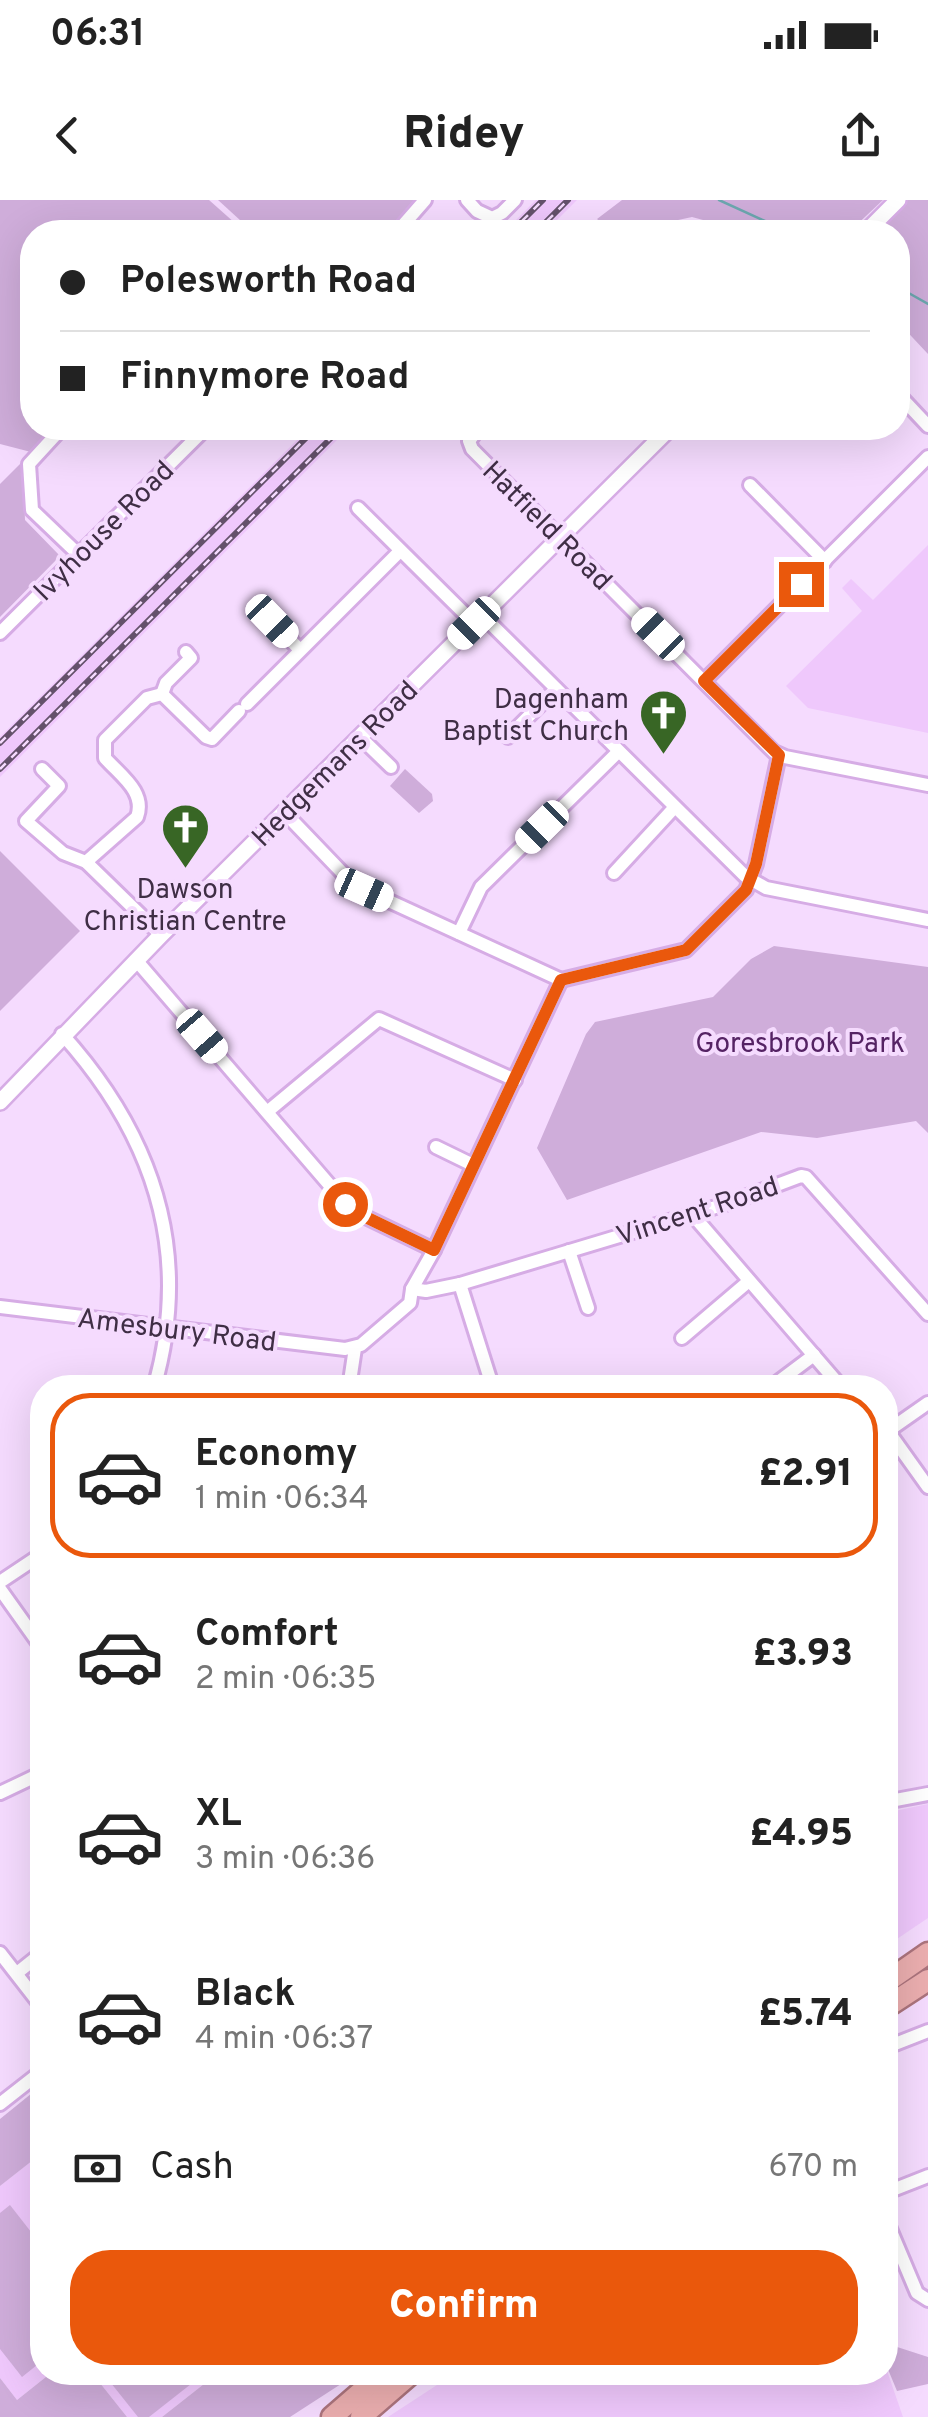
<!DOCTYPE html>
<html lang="en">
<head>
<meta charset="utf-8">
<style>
	:root { --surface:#fff; --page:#f6f6f6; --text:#222; --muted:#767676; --line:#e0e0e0; --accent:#ea580c }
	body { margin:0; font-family:Overpass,sans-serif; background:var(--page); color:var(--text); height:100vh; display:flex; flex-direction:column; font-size:38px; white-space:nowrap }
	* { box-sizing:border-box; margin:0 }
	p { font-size:32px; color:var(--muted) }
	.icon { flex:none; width:55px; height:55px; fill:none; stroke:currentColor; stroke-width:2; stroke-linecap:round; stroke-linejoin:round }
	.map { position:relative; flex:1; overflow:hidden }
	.details { position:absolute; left:30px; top:1175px; width:868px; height:1010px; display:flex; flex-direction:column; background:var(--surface); border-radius:40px; box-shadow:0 10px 40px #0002 }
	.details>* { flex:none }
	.hud { position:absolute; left:20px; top:20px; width:890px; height:220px; border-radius:40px; box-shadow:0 10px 40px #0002; display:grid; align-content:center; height:220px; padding:0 40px; background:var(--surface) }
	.end { position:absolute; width:45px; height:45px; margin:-22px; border:12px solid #ea580c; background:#fff; box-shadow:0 0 0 5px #fff }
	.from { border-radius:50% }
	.car { position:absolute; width:30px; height:60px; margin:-30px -15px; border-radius:12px; box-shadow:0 0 8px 2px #0007; background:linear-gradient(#fff 24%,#345 0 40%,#fff 0 76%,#345 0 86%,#fff 0) }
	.hud b { display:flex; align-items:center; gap:35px; height:95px; font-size:38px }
	.hud b+b { border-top:2px solid var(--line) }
	.hud i { width:25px; height:25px; background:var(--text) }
	ul { padding:18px 0 0; list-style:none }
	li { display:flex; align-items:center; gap:30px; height:165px; margin:0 20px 15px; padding:0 20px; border:5px solid transparent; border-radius:40px }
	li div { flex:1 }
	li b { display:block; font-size:38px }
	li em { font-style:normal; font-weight:800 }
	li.on { border-color:var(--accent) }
	li>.icon { width:90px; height:90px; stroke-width:1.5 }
	.pay { display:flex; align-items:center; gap:25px; height:110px; padding:0 40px; font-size:38px }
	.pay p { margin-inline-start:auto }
	.action { display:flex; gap:20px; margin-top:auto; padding:20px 40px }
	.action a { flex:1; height:115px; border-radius:40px; background:var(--accent); color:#fff; font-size:40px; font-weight:800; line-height:115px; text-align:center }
	.status { display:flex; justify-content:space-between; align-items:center; height:70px; padding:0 50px; background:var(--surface); direction:ltr }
	.status svg { height:28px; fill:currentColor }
	header { display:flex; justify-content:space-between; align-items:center; height:130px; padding:0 40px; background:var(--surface); font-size:45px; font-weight:800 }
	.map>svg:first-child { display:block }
	.built { fill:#efc8fc }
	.green { fill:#cfadda }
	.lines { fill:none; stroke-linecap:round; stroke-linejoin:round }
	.stream { stroke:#6ca7af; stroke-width:2.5 }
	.minor-casing { stroke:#d6ace5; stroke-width:18 }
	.tertiary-casing { stroke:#d6ace5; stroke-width:20 }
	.trunk-casing { stroke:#ac747d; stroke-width:25 }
	.minor { stroke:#fff; stroke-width:12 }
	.tertiary { stroke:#fff; stroke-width:15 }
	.trunk { stroke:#ebaeaf; stroke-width:20 }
	.rail-casing { stroke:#64516b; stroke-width:6 }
	.rail { stroke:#f5dbfe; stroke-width:2.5; stroke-dasharray:8; stroke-linecap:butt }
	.route { stroke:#ea580c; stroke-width:12 }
	.labels { text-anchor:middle; stroke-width:8; stroke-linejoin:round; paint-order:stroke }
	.street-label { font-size:28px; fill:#3f2e45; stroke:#f5dbfe }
	.poi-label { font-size:28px; fill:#3f2e45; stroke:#f5dbfe; text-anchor:end }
	.park-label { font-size:28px; fill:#552364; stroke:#f5dbfe }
</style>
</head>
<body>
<div class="status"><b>06:31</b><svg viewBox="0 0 49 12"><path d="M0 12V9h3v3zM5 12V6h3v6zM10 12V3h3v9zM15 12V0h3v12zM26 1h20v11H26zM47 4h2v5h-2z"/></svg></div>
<header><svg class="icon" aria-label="back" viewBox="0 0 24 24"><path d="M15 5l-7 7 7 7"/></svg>Ridey<svg class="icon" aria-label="share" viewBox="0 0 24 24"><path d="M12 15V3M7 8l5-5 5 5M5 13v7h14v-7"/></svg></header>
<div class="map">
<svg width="928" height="2217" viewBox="0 0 928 2217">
	<rect width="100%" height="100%" fill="#f5dbfe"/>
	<g class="built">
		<polygon points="536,0 577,0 545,32 504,32"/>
		<polygon points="309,228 349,228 0,577 0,537"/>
		<polygon points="928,345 928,533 808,508 786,486 862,411 842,388 851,379 873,400"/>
		<polygon points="928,1604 928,1718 885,1747 885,1613"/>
		<polygon points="42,1953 42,2172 51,2173 17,2200 0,2178 0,1986"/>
		<polygon points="885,2165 903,2217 388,2217 437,2185 450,2173 885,2172"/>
		<polygon points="92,2173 218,2173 162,2217 127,2217"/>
	</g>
	<g class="green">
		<polygon points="0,0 209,0 245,32 32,32 32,228 55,228 31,252 0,244"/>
		<polygon points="218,0 418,0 390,32 253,32"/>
		<polygon points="622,0 883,0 849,32 747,32 692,17 655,25 644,32 612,32 597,19"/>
		<polygon points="904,0 928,0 928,154 898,122 898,32 871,32"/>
		<polygon points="23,261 25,320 60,356 0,417 0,284"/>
		<polygon points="405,569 432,594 433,601 419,613 390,586"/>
		<polygon points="0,651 80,731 0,811"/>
		<polygon points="774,746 928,767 928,933 916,921 817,938 761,932 567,1000 537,948 586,834 595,822 713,797 751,759"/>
		<polygon points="42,1885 42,1953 0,1986 0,1919"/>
		<polygon points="10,2005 42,2046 42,2161 22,2177 0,2149 0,2013"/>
		<polygon points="885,2138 891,2145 928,2157 928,2184 897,2191 885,2162"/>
		<polygon points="51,2173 92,2173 127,2217 0,2217 0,2178 17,2200"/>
		<polygon points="103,2173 205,2173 149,2217 138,2217"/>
		<polygon points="218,2173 218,2172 358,2173 290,2217 162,2217"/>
	</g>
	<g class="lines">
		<g class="stream">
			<polyline points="719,0 789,32"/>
			<polyline points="898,87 928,104"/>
		</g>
		<defs>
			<g id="minor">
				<polyline points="467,0 477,11 492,18 502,13 515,0"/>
				<polyline points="397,32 425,0"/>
				<polyline points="898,194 928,226"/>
				<polyline points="62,228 29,264 32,310 78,354"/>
				<polyline points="479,228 469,241 472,249 774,552 785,557 928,585"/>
				<polyline points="750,285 825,361"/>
				<polyline points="358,308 474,423"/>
				<polyline points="482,415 745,676 766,688 928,720"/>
				<polyline points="272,421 300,450"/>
				<polyline points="0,433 206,228"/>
				<polyline points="704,481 928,257"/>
				<polyline points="162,494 166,483 191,458 186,452"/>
				<polyline points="247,504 400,351"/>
				<polyline points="360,537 391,567"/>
				<polyline points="508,537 556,489"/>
				<polyline points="42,569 59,586 26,621 63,653 86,662"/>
				<polyline points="284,612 354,685 561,780 686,750 746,690 756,664 779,555"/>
				<polyline points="614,673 674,608"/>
				<polyline points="459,733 481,687 618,552"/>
				<path d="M 161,735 L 86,662 L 137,617 C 146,592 121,576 105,558 L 105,540 L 147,498 L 162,494 L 206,537 L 212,539 L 239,511"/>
				<polyline points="136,760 351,1010 434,1050"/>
				<path d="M 62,834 C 154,936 193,1053 154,1188"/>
				<polyline points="267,912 379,819 515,880"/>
				<polyline points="436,947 473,965"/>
				<polyline points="692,1014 842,1188"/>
				<polyline points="569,1051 588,1108"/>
				<polyline points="460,1084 490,1179 497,1188"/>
				<polyline points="412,1089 426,1091 460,1084 729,1003 801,976 806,977 928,1114"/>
				<polyline points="0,1107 345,1149 361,1145 410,1103 412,1089 434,1050 561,780"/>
				<polyline points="682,1138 749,1081"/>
				<polyline points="349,1188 355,1148"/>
				<polyline points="770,1188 814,1155"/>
				<polyline points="888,1231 928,1287"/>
				<polyline points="885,1233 928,1203"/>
				<polyline points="0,1382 42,1354"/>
				<polyline points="0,1389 42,1448"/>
				<polyline points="0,1593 42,1573"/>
				<polyline points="885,1602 928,1594"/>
				<polyline points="0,1753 42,1807"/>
				<polyline points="17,1773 42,1753"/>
				<polyline points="885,1848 928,1831"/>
				<polyline points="0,1904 42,1871"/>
				<polyline points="885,1993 928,1976"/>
				<polyline points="885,2017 917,2093 928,2100"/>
			</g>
			<g id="tertiary">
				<polyline points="866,32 898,0"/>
				<polyline points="0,902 161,735 670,228"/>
			</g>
			<g id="trunk">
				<polyline points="885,1783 928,1753"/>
				<polyline points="885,1808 928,1780"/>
				<polyline points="332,2217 384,2172"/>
				<polyline points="361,2217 413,2172"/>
			</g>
		</defs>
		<use href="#minor" class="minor-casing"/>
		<use href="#tertiary" class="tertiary-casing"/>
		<use href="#trunk" class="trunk-casing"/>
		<use href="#minor" class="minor"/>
		<use href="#tertiary" class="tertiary"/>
		<use href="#trunk" class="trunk"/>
		<defs>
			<g id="rail">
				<polyline points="511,32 543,0"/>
				<polyline points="536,32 568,0"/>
				<polyline points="0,543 316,228"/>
				<polyline points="0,569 341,228"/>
			</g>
		</defs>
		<use href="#rail" class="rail-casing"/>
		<use href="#rail" class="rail"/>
	</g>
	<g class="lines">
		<polyline class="route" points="345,1004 351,1010 434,1050 561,780 686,750 746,690 756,664 779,555 704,481 801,384"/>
	</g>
	<defs>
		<symbol id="church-pin" viewBox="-11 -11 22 30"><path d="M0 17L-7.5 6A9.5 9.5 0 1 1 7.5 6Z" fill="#386625" stroke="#f5dbfe"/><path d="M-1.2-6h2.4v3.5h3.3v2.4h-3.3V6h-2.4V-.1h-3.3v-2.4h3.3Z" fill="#fff"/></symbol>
	</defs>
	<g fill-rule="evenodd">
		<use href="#church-pin" x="636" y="486" width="55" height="75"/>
		<use href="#church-pin" x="158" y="600" width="55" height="75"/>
	</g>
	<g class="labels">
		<g class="street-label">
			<text transform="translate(548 325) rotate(45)" y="10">Hatfield Road</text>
			<text transform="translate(103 330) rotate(-45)" y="10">Ivyhouse Road</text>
			<text transform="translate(334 563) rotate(-45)" y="10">Hedgemans Road</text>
			<text transform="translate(697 1010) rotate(-18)" y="10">Vincent Road</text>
			<text transform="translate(177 1129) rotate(7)" y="10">Amesbury Road</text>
		</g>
		<g class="poi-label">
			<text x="629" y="508">Dagenham<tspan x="629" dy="32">Baptist Church</tspan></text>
			<text x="185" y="698" text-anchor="middle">Dawson<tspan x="185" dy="32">Christian Centre</tspan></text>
		</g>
		<g class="park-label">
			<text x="800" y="852">Goresbrook Park</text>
		</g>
	</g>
</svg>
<i class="end from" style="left:345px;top:1004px"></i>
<i class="end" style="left:801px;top:384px"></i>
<i class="car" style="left:272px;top:421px;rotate:136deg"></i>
<i class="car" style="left:474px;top:423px;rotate:225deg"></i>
<i class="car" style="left:658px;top:434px;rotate:315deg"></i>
<i class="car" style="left:542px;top:627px;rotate:225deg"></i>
<i class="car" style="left:364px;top:690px;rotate:114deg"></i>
<i class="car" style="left:202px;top:836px;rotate:139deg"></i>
<div class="hud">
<b><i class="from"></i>Polesworth Road</b>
<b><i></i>Finnymore Road</b>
</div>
<section class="details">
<ul>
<li class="on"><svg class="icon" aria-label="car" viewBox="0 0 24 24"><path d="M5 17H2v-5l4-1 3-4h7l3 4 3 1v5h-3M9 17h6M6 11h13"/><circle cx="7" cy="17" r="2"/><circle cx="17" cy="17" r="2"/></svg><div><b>Economy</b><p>1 min · 06:34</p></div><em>£2.91</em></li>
<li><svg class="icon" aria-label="car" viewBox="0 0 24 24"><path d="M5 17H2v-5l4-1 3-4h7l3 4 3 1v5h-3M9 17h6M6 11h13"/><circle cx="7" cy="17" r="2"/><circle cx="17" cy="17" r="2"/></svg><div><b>Comfort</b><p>2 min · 06:35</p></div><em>£3.93</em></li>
<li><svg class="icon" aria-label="car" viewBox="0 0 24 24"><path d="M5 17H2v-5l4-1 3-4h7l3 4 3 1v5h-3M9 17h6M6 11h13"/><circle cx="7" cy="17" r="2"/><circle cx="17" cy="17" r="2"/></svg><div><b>XL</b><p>3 min · 06:36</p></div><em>£4.95</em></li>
<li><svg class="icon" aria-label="car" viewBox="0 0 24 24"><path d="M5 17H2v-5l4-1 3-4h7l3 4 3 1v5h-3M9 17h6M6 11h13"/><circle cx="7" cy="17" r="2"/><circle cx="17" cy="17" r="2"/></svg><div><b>Black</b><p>4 min · 06:37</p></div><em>£5.74</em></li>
</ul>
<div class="pay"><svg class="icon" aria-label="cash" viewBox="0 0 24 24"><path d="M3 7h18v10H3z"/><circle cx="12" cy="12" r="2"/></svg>Cash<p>670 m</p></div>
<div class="action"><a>Confirm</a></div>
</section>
</div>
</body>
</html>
